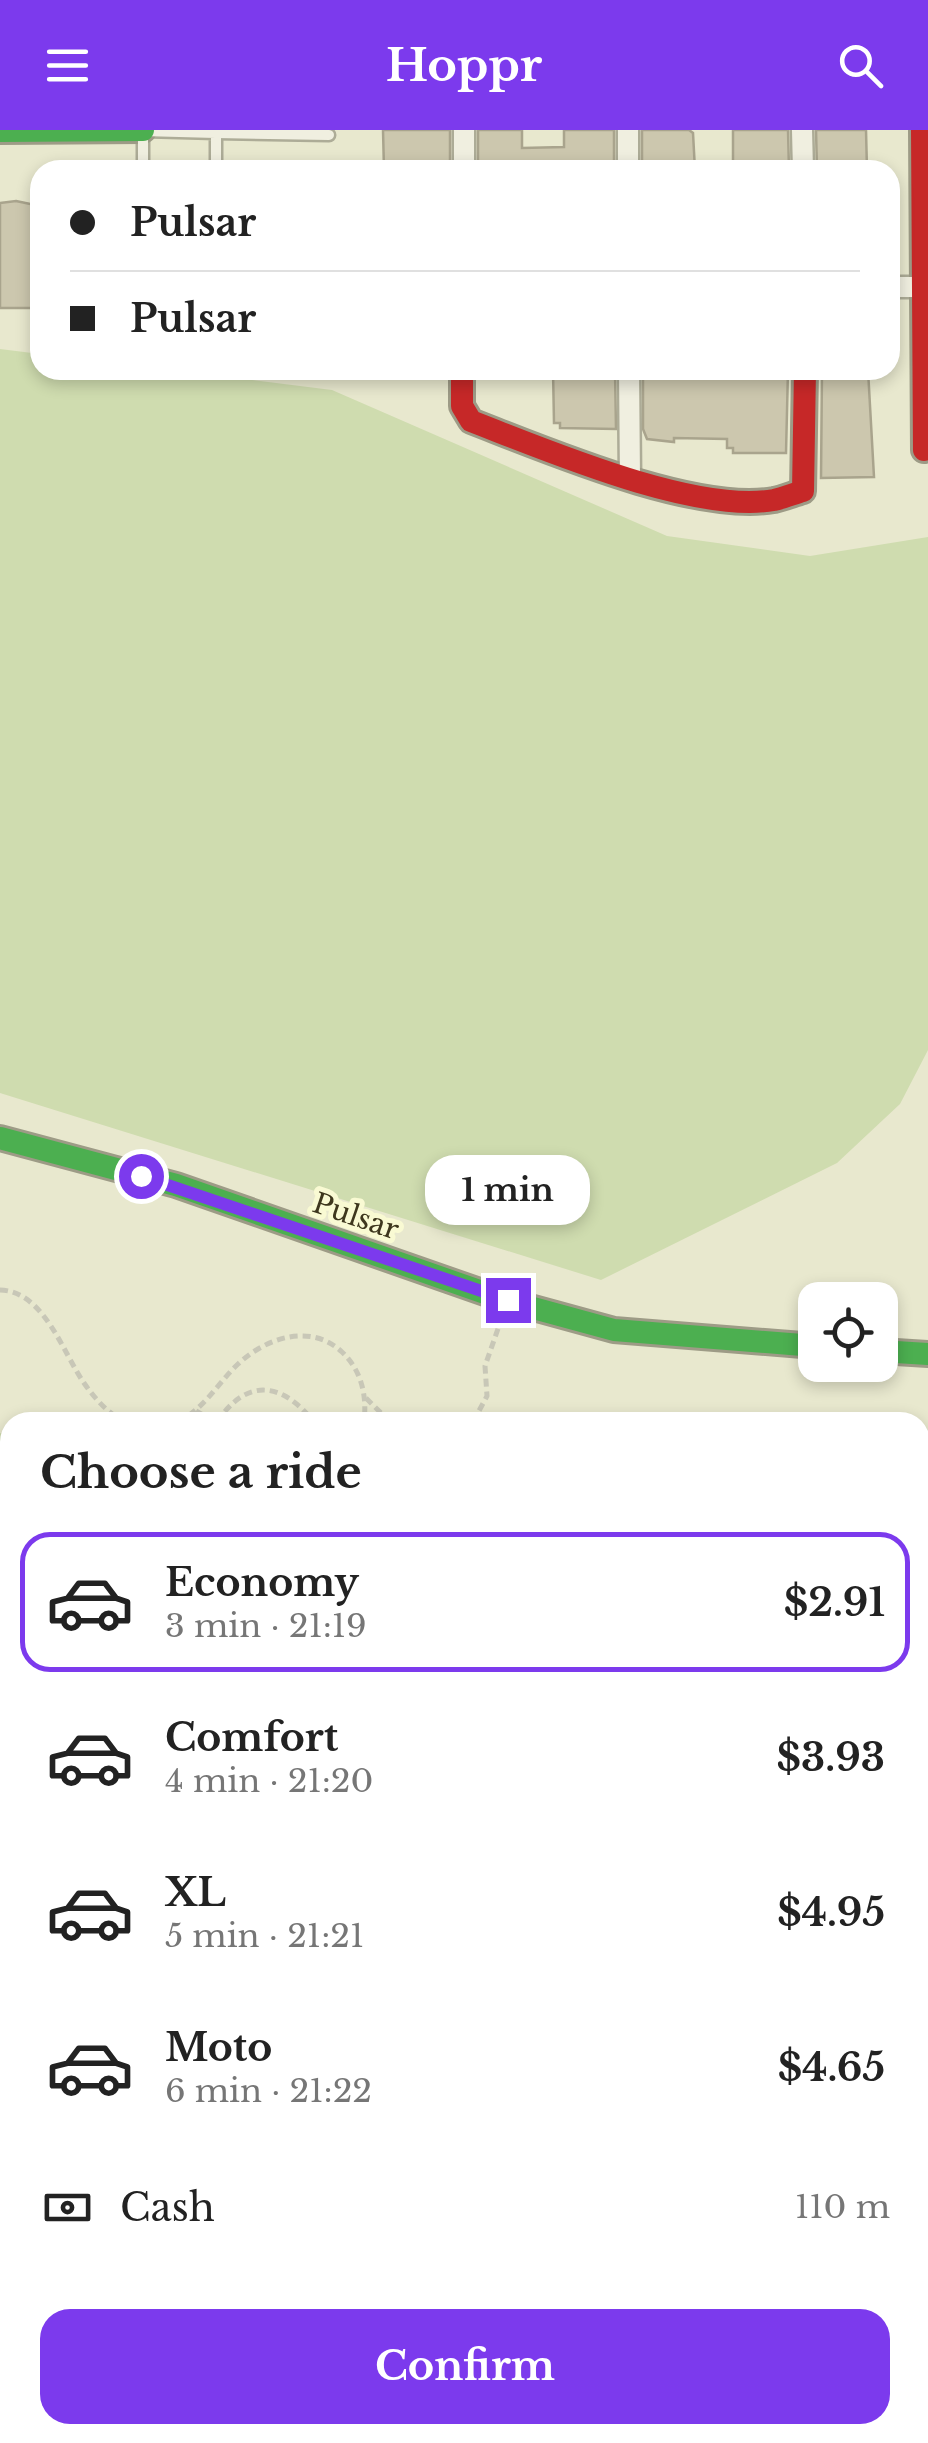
<!DOCTYPE html>
<html lang="en">
<head>
<meta charset="utf-8">
<style>
	:root { --surface:#fff; --page:#f6f6f6; --text:#222; --muted:#767676; --line:#e0e0e0; --accent:#7c3aed }
	body { margin:0; font-family:"Libre Baskerville",serif; background:var(--page); color:var(--text); height:100vh; display:flex; flex-direction:column; font-size:38px; white-space:nowrap }
	* { box-sizing:border-box; margin:0 }
	p { font-size:32px; color:var(--muted) }
	.icon { flex:none; width:55px; height:55px; fill:none; stroke:currentColor; stroke-width:2; stroke-linecap:round; stroke-linejoin:round }
	.map { position:relative; flex:1; overflow:hidden }
	.panel { position:absolute; left:0px; top:1282px; width:930px; height:1032px; display:flex; flex-direction:column; background:var(--surface); border-radius:30px 30px 0 0; box-shadow:0 5px 15px #0003 }
	.panel>* { flex:none }
	.banner { position:absolute; left:30px; top:30px; width:870px; height:220px; border-radius:30px; box-shadow:0 5px 15px #0003; display:grid; align-content:center; height:220px; padding:0 40px; background:var(--surface) }
	.controls { position:absolute; left:798px; top:1152px; display:grid; gap:20px }
	.controls a { display:grid; place-items:center; width:100px; height:100px; border-radius:20px; background:var(--surface); box-shadow:0 5px 15px #0003; font-size:50px }
	.end { position:absolute; width:45px; height:45px; margin:-22px; border:12px solid #7c3aed; background:#fff; box-shadow:0 0 0 5px #fff }
	.from { border-radius:50% }
	.bubble { position:absolute; height:70px; border-radius:30px; background:var(--surface); box-shadow:0 5px 15px #0003; font-size:32px; font-weight:700; line-height:70px; text-align:center }
	.banner b { display:flex; align-items:center; gap:35px; height:95px; font-size:38px }
	.banner b+b { border-top:2px solid var(--line) }
	.banner i { width:25px; height:25px; background:var(--text) }
	ul { padding:0; list-style:none }
	li { display:flex; align-items:center; gap:30px; height:140px; margin:0 20px 15px; padding:0 20px; border:5px solid transparent; border-radius:30px }
	li div { flex:1 }
	li b { display:block; font-size:38px }
	li em { font-style:normal; font-weight:700 }
	li.selected { border-color:var(--accent) }
	li>.icon { width:90px; height:90px; stroke-width:1.5 }
	h2 { padding:0 40px; font-size:45px; line-height:120px }
	.pay { display:flex; align-items:center; gap:25px; height:110px; padding:0 40px; font-size:38px }
	.pay p { margin-inline-start:auto }
	.cta { display:flex; gap:20px; margin-top:auto; padding:20px 40px }
	.cta a { flex:1; height:115px; border-radius:30px; background:var(--accent); color:#fff; font-size:40px; font-weight:700; line-height:115px; text-align:center }
	header { display:flex; justify-content:space-between; align-items:center; height:130px; padding:0 40px; background:var(--accent); color:#fff; font-size:45px; font-weight:700 }
	.map>svg:first-child { display:block }
	.green { fill:#cfdcaf }
	.lines { fill:none; stroke-linecap:round; stroke-linejoin:round }
	.stream { stroke:#b9d0c8; stroke-width:8 }
	.building { fill:#ccc7ae; stroke:#a9a48d; stroke-width:2.5 }
	.lane-casing { stroke:#adac97; stroke-width:15 }
	.street-casing { stroke:#adac97; stroke-width:25 }
	.fast-casing { stroke:#9d9b86; stroke-width:28 }
	.jam-casing { stroke:#9d9b86; stroke-width:28 }
	.path { stroke:#c8c7b7; stroke-width:5; stroke-dasharray:8 5; stroke-linecap:butt }
	.lane { stroke:#f0efe0; stroke-width:10 }
	.street { stroke:#f0efe0; stroke-width:20 }
	.fast { stroke:#4caf50; stroke-width:22 }
	.jam { stroke:#c62828; stroke-width:22 }
	.route { stroke:#7c3aed; stroke-width:12 }
	.labels { text-anchor:middle; stroke-width:10; stroke-linejoin:round; paint-order:stroke }
	.street-label { font-size:28px; fill:#3e371d; stroke:#f9fad3 }
</style>
</head>
<body>
<header><svg class="icon" aria-label="menu" viewBox="0 0 24 24"><path d="M4 6h16M4 12h16M4 18h16"/></svg>Hoppr<svg class="icon" aria-label="search" viewBox="0 0 24 24"><circle cx="10" cy="10" r="6"/><path d="M15 15l6 6"/></svg></header>
<div class="map">
<svg width="928" height="2313" viewBox="0 0 928 2313">
	<rect width="100%" height="100%" fill="#e8e8ce"/>
	<g class="green">
		<polygon points="0,219 40,224 40,240 173,240 332,260 667,406 810,426 928,407 928,920 900,974 837,1033 601,1150 0,963"/>
		<polygon points="0,1303 10,1305 10,1455 0,1453"/>
		<polygon points="10,1473 10,1708 0,1696 0,1474"/>
	</g>
	<g class="lines">
		<polyline class="stream" points="0,1555 10,1556"/>
	</g>
	<g class="building">
		<polygon points="383,0 450,0 450,40 384,40"/>
		<polygon points="478,0 522,0 522,18 564,17 564,0 614,0 614,40 478,40"/>
		<polygon points="642,0 689,0 693,3 695,40 642,40"/>
		<polygon points="733,0 788,0 789,40 733,38"/>
		<polygon points="816,0 866,0 867,40 817,40"/>
		<polygon points="16,71 40,76 40,178 0,178 0,73"/>
		<polygon points="553,240 615,240 616,299 560,298 560,293 554,293"/>
		<polygon points="643,240 788,240 786,323 733,323 733,318 727,318 727,309 674,308 674,312 647,309 643,299"/>
		<polygon points="822,240 868,240 874,347 821,348"/>
	</g>
	<g class="lines">
		<defs>
			<g id="lane">
				<polyline points="216,0 216,3 329,5"/>
				<polyline points="143,40 143,1 216,3 216,40"/>
			</g>
			<g id="street">
				<polyline points="628,0 628,40"/>
				<polyline points="802,0 803,40"/>
				<polyline points="464,40 464,0"/>
				<polyline points="890,157 928,157"/>
				<polyline points="629,240 630,349"/>
				<polyline points="920,1727 928,1710"/>
				<polyline points="0,1937 10,1942"/>
				<polyline points="920,1958 928,1962"/>
				<polyline points="292,2313 294,2305"/>
				<polyline points="650,2313 653,2305"/>
				<polyline points="823,2313 826,2305"/>
			</g>
			<g id="fast">
				<polyline points="0,1 143,0"/>
				<polyline points="0,1008 176,1055 508,1171 614,1200 815,1216"/>
				<polyline points="880,1221 928,1224"/>
			</g>
			<g id="jam">
				<polyline points="922,0 924,320"/>
				<path d="M 462,240 L 462,276 L 471,291 C 546,320 695,384 774,370 C 783,368 793,364 803,361 L 805,240"/>
			</g>
		</defs>
		<use href="#lane" class="lane-casing"/>
		<use href="#street" class="street-casing"/>
		<use href="#fast" class="fast-casing"/>
		<use href="#jam" class="jam-casing"/>
		<g class="path">
			<path d="M 0,1160 C 44,1161 63,1223 84,1253 C 95,1269 107,1282 124,1292"/>
			<polyline points="366,1268 390,1292"/>
			<polyline points="196,1281 215,1292"/>
			<path d="M 178,1292 C 205,1278 217,1254 238,1234 C 267,1207 311,1193 342,1222 C 362,1241 367,1266 364,1292"/>
			<path d="M 217,1292 C 247,1247 282,1252 314,1292"/>
			<polyline points="473,1292 487,1266 485,1236 500,1193"/>
			<polyline points="646,1292 684,1292"/>
			<polyline points="0,1474 10,1473"/>
			<polyline points="0,1654 10,1660"/>
			<polyline points="920,2150 928,2153"/>
		</g>
		<use href="#lane" class="lane"/>
		<use href="#street" class="street"/>
		<use href="#fast" class="fast"/>
		<use href="#jam" class="jam"/>
	</g>
	<g class="lines">
		<polyline class="route" points="141,1046 508,1170"/>
	</g>
	<g class="labels">
		<g class="street-label">
			<text transform="translate(356 1086) rotate(19)" y="10">Pulsar</text>
		</g>
	</g>
</svg>
<div class="controls">
<a><svg class="icon" aria-label="locate" viewBox="0 0 24 24"><circle cx="12" cy="12" r="6"/><path d="M12 2v4M12 18v4M2 12h4M18 12h4"/></svg></a>
</div>
<i class="end from" style="left:141px;top:1046px"></i>
<i class="end" style="left:508px;top:1170px"></i>
<div class="bubble" style="left:425px;top:1025px;width:165px">1 min</div>
<div class="banner">
<b><i class="from"></i>Pulsar</b>
<b><i></i>Pulsar</b>
</div>
<section class="panel">
<h2>Choose a ride</h2>
<ul>
<li class="selected"><svg class="icon" aria-label="car" viewBox="0 0 24 24"><path d="M5 17H2v-5l4-1 3-4h7l3 4 3 1v5h-3M9 17h6M6 11h13"/><circle cx="7" cy="17" r="2"/><circle cx="17" cy="17" r="2"/></svg><div><b>Economy</b><p>3 min · 21:19</p></div><em>$2.91</em></li>
<li><svg class="icon" aria-label="car" viewBox="0 0 24 24"><path d="M5 17H2v-5l4-1 3-4h7l3 4 3 1v5h-3M9 17h6M6 11h13"/><circle cx="7" cy="17" r="2"/><circle cx="17" cy="17" r="2"/></svg><div><b>Comfort</b><p>4 min · 21:20</p></div><em>$3.93</em></li>
<li><svg class="icon" aria-label="car" viewBox="0 0 24 24"><path d="M5 17H2v-5l4-1 3-4h7l3 4 3 1v5h-3M9 17h6M6 11h13"/><circle cx="7" cy="17" r="2"/><circle cx="17" cy="17" r="2"/></svg><div><b>XL</b><p>5 min · 21:21</p></div><em>$4.95</em></li>
<li><svg class="icon" aria-label="car" viewBox="0 0 24 24"><path d="M5 17H2v-5l4-1 3-4h7l3 4 3 1v5h-3M9 17h6M6 11h13"/><circle cx="7" cy="17" r="2"/><circle cx="17" cy="17" r="2"/></svg><div><b>Moto</b><p>6 min · 21:22</p></div><em>$4.65</em></li>
</ul>
<div class="pay"><svg class="icon" aria-label="cash" viewBox="0 0 24 24"><path d="M3 7h18v10H3z"/><circle cx="12" cy="12" r="2"/></svg>Cash<p>110 m</p></div>
<div class="cta"><a>Confirm</a></div>
</section>
</div>
</body>
</html>
